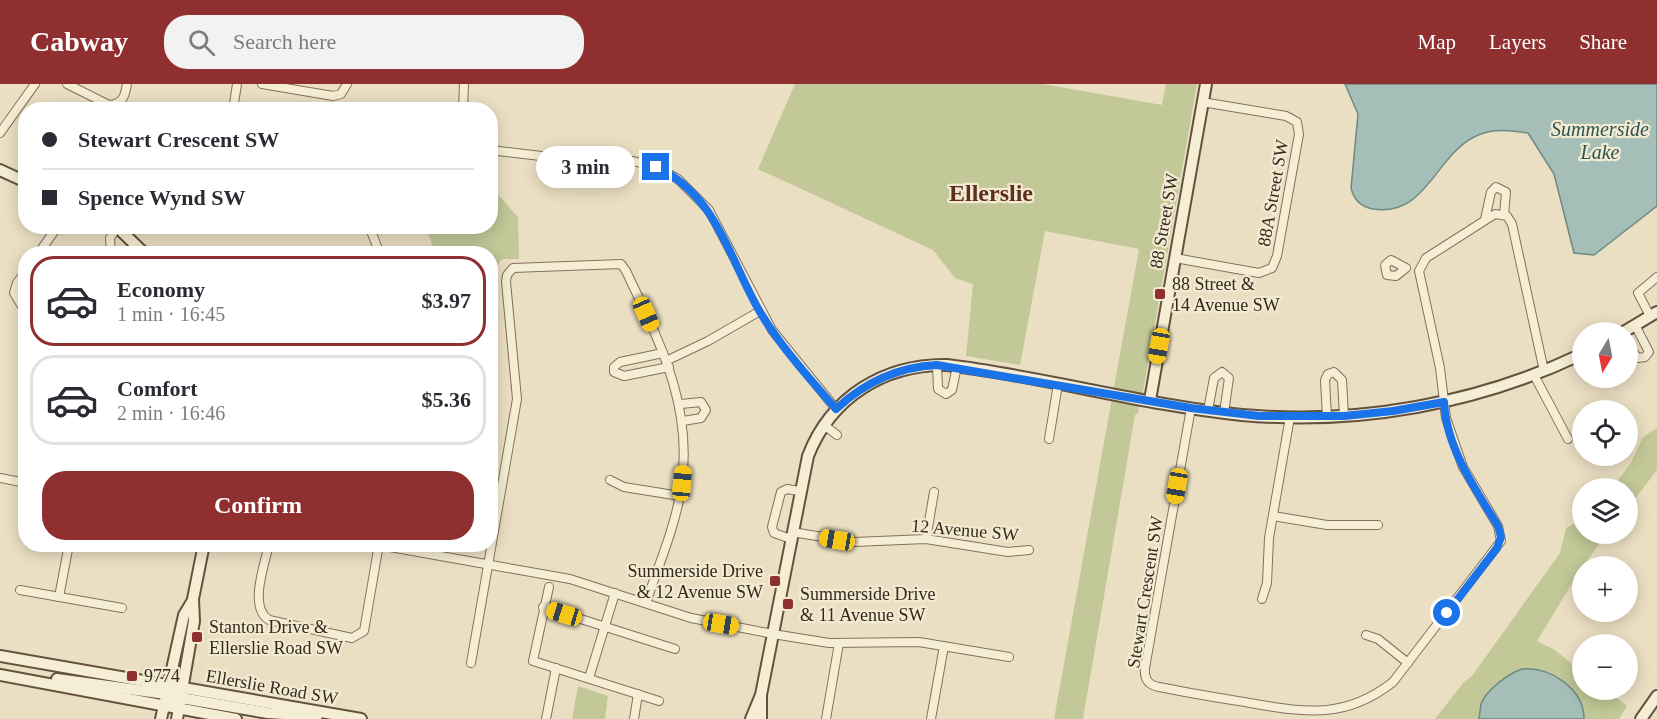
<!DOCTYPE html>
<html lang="en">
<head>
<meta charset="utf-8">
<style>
	:root { --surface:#fff; --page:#f2f2f3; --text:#2b2b33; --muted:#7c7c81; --line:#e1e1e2; --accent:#8f2f2f }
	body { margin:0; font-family:Georgia,serif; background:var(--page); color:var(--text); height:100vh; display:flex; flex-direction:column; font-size:22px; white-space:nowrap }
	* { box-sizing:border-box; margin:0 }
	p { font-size:20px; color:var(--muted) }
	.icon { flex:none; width:33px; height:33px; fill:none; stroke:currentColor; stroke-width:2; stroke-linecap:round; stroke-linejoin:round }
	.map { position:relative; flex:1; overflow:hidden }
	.panel { position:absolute; left:18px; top:162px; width:480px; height:306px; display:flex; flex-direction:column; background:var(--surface); border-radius:24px; box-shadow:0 3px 15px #0003 }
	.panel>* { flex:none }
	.guide { position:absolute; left:18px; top:18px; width:480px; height:132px; border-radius:24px; box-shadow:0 3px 15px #0003; display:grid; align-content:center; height:132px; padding:0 24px; background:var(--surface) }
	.needle { width:39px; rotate:190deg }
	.fabs { position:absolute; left:1572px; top:238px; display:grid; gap:12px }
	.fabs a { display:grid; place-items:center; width:66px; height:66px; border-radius:50%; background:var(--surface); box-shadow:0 3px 15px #0003; font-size:30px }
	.end { position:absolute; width:27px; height:27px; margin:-14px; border:8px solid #1a73e8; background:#fff; box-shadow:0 0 0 3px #fff }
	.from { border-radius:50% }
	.bubble { position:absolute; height:42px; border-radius:21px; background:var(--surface); box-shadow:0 3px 15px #0003; font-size:20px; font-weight:600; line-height:42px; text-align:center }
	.car { position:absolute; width:18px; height:36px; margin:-18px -9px; border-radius:8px; box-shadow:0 0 4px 2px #0007; background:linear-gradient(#f5c518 24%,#345 0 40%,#f5c518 0 76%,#345 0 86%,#f5c518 0) }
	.guide b { display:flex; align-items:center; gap:21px; height:57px; font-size:22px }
	.guide b+b { border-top:2px solid var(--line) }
	.guide i { width:15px; height:15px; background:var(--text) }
	ul { padding:10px 0 0; list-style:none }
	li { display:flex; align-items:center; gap:18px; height:90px; margin:0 12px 9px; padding:0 12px; border:3px solid var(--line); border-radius:24px }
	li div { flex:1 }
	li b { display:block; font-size:22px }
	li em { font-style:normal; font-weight:600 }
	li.current { border-color:var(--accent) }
	li>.icon { width:54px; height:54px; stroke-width:1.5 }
	.cta { display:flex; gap:12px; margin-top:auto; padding:12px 24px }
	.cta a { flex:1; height:69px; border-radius:24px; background:var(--accent); color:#fff; font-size:24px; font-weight:600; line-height:69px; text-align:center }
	header { display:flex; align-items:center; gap:36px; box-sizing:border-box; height:84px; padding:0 30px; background:var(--accent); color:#fff }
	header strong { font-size:28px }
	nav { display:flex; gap:33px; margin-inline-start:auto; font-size:21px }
	.search { width:420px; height:54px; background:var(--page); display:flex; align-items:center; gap:15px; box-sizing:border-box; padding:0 21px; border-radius:24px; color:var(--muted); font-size:22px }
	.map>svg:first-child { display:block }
	.green { fill:#c2c897 }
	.water { fill:#a5beb7; stroke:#6c8b84; stroke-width:1.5 }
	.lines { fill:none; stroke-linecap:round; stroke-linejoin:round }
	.street-casing { stroke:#84715b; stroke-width:10 }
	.secondary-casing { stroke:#65523e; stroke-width:14 }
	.street { stroke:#f6edd5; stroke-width:8 }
	.secondary { stroke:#f6edd5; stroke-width:10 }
	.route { stroke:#1a73e8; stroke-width:8 }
	.poi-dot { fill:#8f2f2f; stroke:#f3ead2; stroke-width:2 }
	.labels { text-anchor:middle; stroke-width:4.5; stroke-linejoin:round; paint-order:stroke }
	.street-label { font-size:18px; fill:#35291e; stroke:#f3ead2 }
	.poi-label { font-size:18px; fill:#35291e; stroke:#f3ead2; text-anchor:start }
	.water-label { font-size:20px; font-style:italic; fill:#2e5351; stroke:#f3ead2 }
	.district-label { font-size:24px; font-weight:bold; fill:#5e2e20; stroke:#f3ead2 }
</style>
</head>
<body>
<header>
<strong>Cabway</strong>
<div class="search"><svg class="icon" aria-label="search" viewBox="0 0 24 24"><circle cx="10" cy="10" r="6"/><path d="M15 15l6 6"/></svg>Search here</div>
<nav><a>Map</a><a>Layers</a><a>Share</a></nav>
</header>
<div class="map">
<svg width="1657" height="635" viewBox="0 0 1657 635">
	<rect width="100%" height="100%" fill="#ebdfc3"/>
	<g class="green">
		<polygon points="795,0 1043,0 1162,21 1166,0 1197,0 1144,302 1138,329 1135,331 1083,635 1054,635 1139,165 1045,147 1020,281 966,272 973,200 955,194 933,166 758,85"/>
		<polygon points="491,103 518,133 519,175 502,175 494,186 491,185 490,170 435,169 426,143 490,142"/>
		<polygon points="1657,344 1657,386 1628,424 1628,405 1611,405 1631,379 1643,353"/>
		<polygon points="1582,435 1582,450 1607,450 1582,483 1537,557 1555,566 1582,588 1582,606 1606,606 1627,622 1619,635 1435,635 1464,598 1472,592 1560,469 1566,444"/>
		<polygon points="578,602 608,612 605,635 572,635"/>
	</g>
	<g class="water">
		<path d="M 1345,0 L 1657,0 L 1657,122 L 1594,171 L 1574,169 L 1554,90 L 1528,49 C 1508,46 1492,44 1474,53 C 1435,73 1426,133 1373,125 C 1361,123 1354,116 1351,104 L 1358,30 Z"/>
		<path d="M 1522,585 C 1550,583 1584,604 1584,635 L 1479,635 C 1480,630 1480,625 1481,620 C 1486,606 1508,590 1522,585 Z"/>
	</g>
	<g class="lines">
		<defs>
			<g id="street">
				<path d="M 67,0 L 109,21 C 123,20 125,12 127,0"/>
				<polyline points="262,0 333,12 341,10 347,0"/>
				<polyline points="233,26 237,0"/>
				<polyline points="463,26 464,0"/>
				<polyline points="0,49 35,0"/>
				<polyline points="490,66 575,76 633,77 656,83 678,95 709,126 772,246 836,325"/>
				<polyline points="1485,135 1491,108 1496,103 1506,108 1504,131"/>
				<polyline points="369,142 380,170"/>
				<polyline points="38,170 58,142"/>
				<polyline points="111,170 110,154 118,142"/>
				<polyline points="126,170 136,160"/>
				<polyline points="1175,174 1259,189 1272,184 1277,172 1299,50 1297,38 1286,32 1202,18"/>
				<polygon points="1391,176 1406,184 1396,192 1387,191 1385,181"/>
				<polyline points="26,187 17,199 14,209 26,229"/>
				<polyline points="1650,232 1638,209 1657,193"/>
				<polyline points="1628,262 1638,274 1645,273 1649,268 1635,241"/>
				<polyline points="663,269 620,278 614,283 614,288 624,292 669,283"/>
				<polyline points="666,277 708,257 760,227"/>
				<polyline points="937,281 938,305 946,310 952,306 957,282"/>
				<polyline points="1534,291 1568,355"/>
				<polyline points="681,320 701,318 706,326 701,334 683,337"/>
				<path d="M 1191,324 L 1145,584 C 1144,595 1148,601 1159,603 C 1189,609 1220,614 1250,619 C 1306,629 1346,635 1393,598 L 1501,457 L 1498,442 L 1463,383 L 1446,334 L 1440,284 L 1419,187 L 1426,174 L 1495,130 L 1507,132 L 1512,140 L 1544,287"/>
				<polyline points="1208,326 1214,294 1222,288 1229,294 1224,329"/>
				<polyline points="1327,333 1325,296 1328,290 1334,288 1342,296 1344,332"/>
				<polyline points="824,341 837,351"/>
				<polyline points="1049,355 1058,300"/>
				<polyline points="0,394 26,399"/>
				<polyline points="610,396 624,403 680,412"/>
				<polyline points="1273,432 1327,441 1378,441"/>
				<polyline points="792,448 854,458 926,455 1008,468 1029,466"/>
				<polyline points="791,455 774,449 772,443 781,408 787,405 799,407"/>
				<polyline points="926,455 934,408"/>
				<path d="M 269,460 C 265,480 248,523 269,536 L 352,554 L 364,547 L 379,460"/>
				<polyline points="379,461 570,495 691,534 773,550 829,559 919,558 1009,573"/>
				<polyline points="549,503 533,577 659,617"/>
				<polyline points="20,506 122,524"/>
				<polyline points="59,513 69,460"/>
				<polyline points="1262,515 1267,499 1269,454 1290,333"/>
				<polyline points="543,523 675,565"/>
				<polyline points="1366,551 1378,555 1408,579"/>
				<path d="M 471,579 L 517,315 L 506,198 L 507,191 L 513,184 L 621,180 L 626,187 C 660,259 694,323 681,405 C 675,444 658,482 646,519"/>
				<polyline points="589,594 615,509"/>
				<polyline points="546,635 556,584"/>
				<polyline points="634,635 638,610"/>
				<polyline points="826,635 839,559"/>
				<polyline points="931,635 944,562"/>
			</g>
			<g id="secondary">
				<polyline points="0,86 26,98"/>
				<polyline points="116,142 145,170"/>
				<polyline points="1622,249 1657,228"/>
				<polyline points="1150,316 1206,0"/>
				<polyline points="0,572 361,635"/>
				<polyline points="0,591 236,635"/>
				<polyline points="57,595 166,610 180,606"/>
				<polyline points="163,622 175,614 181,614 268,629 317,632"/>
				<polyline points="161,635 184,531 193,516"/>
				<polyline points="177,635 194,537 193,515 204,460"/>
				<polyline points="751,635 761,611"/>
				<path d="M 761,635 L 761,611 L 808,372 C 831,313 884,280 947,281 C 1046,293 1143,321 1242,331 C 1359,341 1477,320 1582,270"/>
				<polyline points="1641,635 1657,612"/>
			</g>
		</defs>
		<use href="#street" class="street-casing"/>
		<use href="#secondary" class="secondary-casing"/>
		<use href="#street" class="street"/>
		<use href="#secondary" class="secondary"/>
	</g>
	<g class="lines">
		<path class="route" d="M 656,83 C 717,111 729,175 760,228 C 781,263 809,294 836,325 C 865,298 897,283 937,281 L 1191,324 L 1259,332 L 1344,332 L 1393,327 L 1444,318 C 1446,363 1475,405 1498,442 L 1501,453 L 1497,464 L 1447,529"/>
	</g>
	<g class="poi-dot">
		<rect x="1154" y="204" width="12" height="12" rx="3"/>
		<rect x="769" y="491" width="12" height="12" rx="3"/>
		<rect x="782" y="514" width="12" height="12" rx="3"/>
		<rect x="191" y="547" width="12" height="12" rx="3"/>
		<rect x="126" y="586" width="12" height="12" rx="3"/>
	</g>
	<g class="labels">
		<g class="street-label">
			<text transform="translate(1273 109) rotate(-80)" y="6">88A Street SW</text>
			<text transform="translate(1164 137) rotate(-80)" y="6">88 Street SW</text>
			<text transform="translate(965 446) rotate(5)" y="6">12 Avenue SW</text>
			<text transform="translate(1145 508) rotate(-81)" y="6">Stewart Crescent SW</text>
			<text transform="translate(272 603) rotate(10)" y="6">Ellerslie Road SW</text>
		</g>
		<g class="poi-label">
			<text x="1172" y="206">88 Street &amp;<tspan x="1172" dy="21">14 Avenue SW</tspan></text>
			<text x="763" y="493" text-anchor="end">Summerside Drive<tspan x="763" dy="21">&amp; 12 Avenue SW</tspan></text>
			<text x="800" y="516">Summerside Drive<tspan x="800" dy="21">&amp; 11 Avenue SW</tspan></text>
			<text x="209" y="549">Stanton Drive &amp;<tspan x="209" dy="21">Ellerslie Road SW</tspan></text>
			<text x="144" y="598">9774</text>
		</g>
		<g class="water-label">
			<text x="1600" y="52">Summerside<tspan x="1600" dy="23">Lake</tspan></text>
		</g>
		<g class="district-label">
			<text x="991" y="117">Ellerslie</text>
		</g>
	</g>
</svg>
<div class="fabs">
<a><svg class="needle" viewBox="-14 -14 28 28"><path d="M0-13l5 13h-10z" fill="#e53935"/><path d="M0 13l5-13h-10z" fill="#7c7c81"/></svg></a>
<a><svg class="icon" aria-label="locate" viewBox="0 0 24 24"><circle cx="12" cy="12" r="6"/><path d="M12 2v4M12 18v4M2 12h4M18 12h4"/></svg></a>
<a><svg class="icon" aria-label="layers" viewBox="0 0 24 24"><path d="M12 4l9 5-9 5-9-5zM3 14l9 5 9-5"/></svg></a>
<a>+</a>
<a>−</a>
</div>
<i class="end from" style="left:1447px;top:529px"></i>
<i class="end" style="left:656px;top:83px"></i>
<div class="bubble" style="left:536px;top:62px;width:99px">3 min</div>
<i class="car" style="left:646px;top:230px;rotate:156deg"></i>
<i class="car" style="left:1159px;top:262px;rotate:190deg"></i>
<i class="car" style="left:682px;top:399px;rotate:5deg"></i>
<i class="car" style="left:1177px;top:402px;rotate:190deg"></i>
<i class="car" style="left:837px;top:456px;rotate:280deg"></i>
<i class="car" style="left:564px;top:530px;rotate:287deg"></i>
<i class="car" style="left:721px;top:540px;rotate:100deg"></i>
<div class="guide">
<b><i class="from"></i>Stewart Crescent SW</b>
<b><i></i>Spence Wynd SW</b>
</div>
<section class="panel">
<ul>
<li class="current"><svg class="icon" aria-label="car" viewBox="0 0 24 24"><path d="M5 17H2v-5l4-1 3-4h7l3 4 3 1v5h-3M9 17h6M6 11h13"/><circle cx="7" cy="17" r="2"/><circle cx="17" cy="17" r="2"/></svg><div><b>Economy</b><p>1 min · 16:45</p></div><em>$3.97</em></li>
<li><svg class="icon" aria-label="car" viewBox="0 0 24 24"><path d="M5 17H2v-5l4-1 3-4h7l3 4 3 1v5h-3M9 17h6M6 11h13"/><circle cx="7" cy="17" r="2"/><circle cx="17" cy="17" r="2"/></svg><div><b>Comfort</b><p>2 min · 16:46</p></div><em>$5.36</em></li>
</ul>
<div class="cta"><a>Confirm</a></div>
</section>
</div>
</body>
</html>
